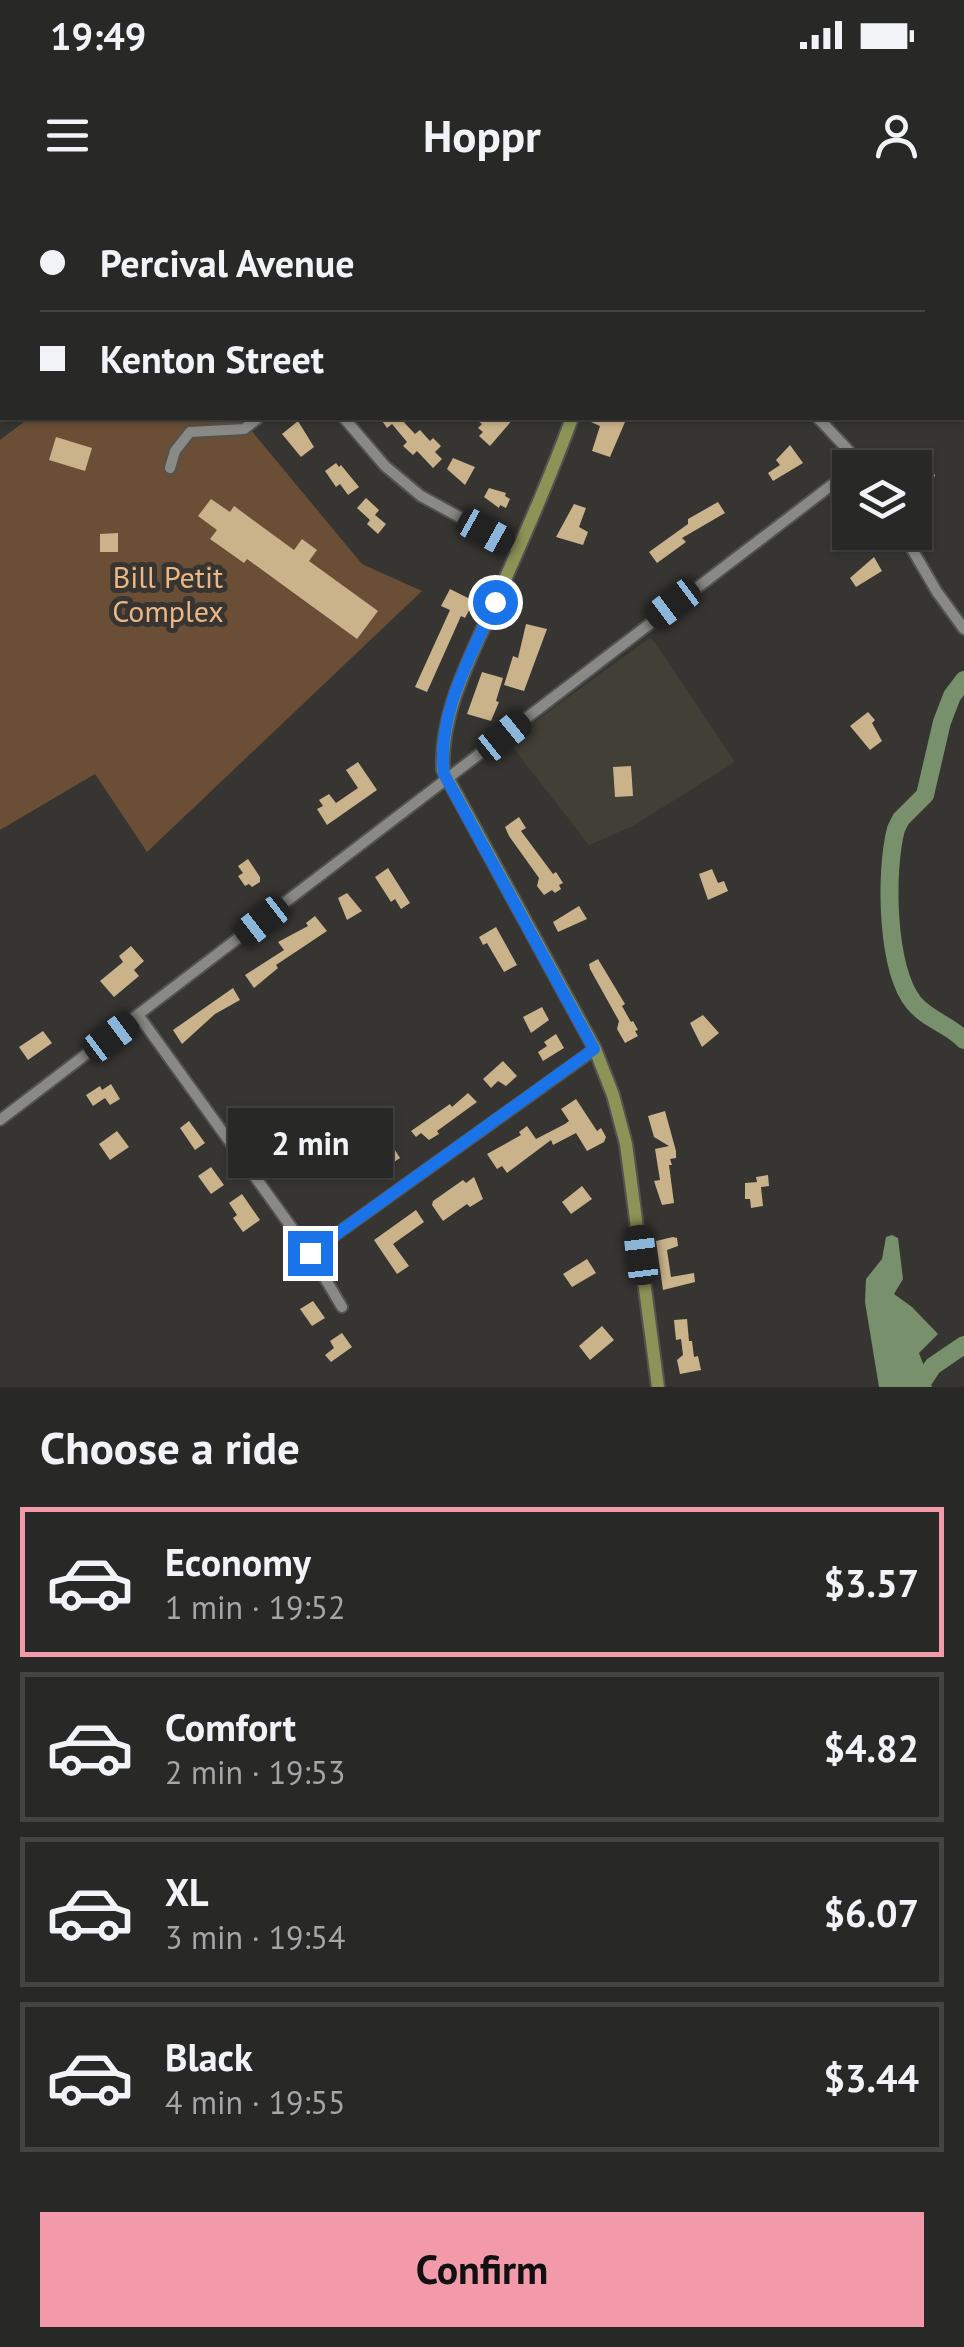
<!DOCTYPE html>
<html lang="en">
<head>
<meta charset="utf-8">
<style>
	:root { --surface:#282826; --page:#30302e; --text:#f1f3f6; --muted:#a5a6a7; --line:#444443; --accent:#f39aaa }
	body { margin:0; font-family:"PT Sans",sans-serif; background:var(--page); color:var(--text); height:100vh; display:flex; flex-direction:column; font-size:38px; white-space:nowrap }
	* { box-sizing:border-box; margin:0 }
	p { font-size:32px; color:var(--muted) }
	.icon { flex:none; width:55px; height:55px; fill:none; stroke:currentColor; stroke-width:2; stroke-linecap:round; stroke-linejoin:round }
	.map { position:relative; height:1187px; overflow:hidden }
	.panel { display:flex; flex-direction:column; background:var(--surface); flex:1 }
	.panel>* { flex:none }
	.banner { position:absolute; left:0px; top:0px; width:965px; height:220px; box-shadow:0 2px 8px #0004,0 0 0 2px var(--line); display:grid; align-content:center; height:220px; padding:0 40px; background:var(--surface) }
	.buttons { position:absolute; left:832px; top:250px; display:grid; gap:20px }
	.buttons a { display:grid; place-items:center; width:100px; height:100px; border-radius:0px; background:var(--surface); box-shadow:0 2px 8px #0004,0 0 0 2px var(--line); font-size:50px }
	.end { position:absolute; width:45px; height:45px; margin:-22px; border:12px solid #1a73e8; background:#fff; box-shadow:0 0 0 5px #fff }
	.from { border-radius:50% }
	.bubble { position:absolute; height:70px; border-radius:0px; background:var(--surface); box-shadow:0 2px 8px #0004,0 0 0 2px var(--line); font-size:32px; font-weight:700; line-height:70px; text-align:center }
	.car { position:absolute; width:30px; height:60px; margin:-30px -15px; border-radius:12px; box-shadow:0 0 8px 2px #0007; background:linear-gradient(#222 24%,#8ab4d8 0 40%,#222 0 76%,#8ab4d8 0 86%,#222 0) }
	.banner b { display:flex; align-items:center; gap:35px; height:95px; font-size:38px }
	.banner b+b { border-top:2px solid var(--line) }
	.banner i { width:25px; height:25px; background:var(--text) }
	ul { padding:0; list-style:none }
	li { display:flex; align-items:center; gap:30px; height:150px; margin:0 20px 15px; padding:0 20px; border:5px solid var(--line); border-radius:0px }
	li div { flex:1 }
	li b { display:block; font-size:38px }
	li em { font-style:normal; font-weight:700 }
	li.current { border-color:var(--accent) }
	li>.icon { width:90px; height:90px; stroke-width:1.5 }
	h2 { padding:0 40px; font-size:45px; line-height:120px }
	.button { display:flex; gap:20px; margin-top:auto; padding:20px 40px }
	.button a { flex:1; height:115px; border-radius:0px; background:var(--accent); color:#111; font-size:40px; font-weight:700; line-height:115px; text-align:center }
	.status { display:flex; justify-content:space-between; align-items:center; height:70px; padding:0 50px; background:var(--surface); direction:ltr }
	.status svg { height:28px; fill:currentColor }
	header { display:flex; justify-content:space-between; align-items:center; height:130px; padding:0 40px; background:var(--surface); font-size:45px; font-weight:700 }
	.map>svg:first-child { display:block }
	.built { fill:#413f36 }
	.green { fill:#6a4e36 }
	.water { fill:#78906c }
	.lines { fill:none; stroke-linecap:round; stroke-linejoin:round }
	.river { stroke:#78906c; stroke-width:18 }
	.building { fill:#cab28a }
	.minor-casing { stroke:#535351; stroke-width:14 }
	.major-casing { stroke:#535351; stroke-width:16 }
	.minor { stroke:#898985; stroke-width:10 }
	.major { stroke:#8b9357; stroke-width:12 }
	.route { stroke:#1a73e8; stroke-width:12 }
	.labels { text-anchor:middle; stroke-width:10; stroke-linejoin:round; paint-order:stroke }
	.park-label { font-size:30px; fill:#edb685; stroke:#363532 }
</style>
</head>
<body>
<div class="status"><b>19:49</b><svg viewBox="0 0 49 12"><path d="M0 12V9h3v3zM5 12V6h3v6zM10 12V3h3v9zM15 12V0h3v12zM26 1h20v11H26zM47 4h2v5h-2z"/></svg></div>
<header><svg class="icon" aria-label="menu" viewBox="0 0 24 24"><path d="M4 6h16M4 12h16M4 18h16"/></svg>Hoppr<svg class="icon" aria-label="person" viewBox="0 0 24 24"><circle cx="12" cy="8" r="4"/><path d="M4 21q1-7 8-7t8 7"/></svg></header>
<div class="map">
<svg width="964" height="1187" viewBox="0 0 964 1187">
	<rect width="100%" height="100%" fill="#363532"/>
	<polygon class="built" points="651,437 735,562 633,626 589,645 508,541"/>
	<polygon class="green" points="29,218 241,218 362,364 422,391 147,652 95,574 0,630 0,240"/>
	<polygon class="water" points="892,1035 898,1038 903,1079 894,1094 912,1107 938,1134 919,1153 932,1187 879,1187 865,1102 866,1079 882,1059 886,1037"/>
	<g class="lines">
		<g class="river">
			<polyline points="948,0 948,2"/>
			<polyline points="962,94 964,97"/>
			<path d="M 964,480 L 952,496 L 942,522 L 925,595 L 901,619 L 896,629 C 885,671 886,769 914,803 C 928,820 950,825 964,840"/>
			<polyline points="919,1187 933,1166 964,1145"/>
		</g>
	</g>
	<g class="building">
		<polygon points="380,218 400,218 415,234 420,230 430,241 433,238 441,246 435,252 442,259 433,268 417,251 413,255 403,246 407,242 392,224 387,228"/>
		<polygon points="474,218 514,218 490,246 479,236 483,232 478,228 482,224"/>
		<polygon points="582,218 615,218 625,222 610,257 592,251 600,226"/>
		<polygon points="298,221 314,247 301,257 282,234"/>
		<polygon points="56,237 92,248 85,271 49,260"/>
		<polygon points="790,245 803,263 773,281 768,273 780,265 776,260"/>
		<polygon points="453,258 475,267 465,285 447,269"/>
		<polygon points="336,263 339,267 341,265 359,287 348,295 340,284 336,287 325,271"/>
		<polygon points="926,265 935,275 930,288 918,291 915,287 915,266"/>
		<polygon points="489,288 506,293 505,296 510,299 506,308 500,305 499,308 484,297"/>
		<polygon points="366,298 379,310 375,315 386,324 378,334 367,324 370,320 357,308"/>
		<polygon points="211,299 230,312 234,306 294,350 302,339 317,350 309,361 378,411 357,439 247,359 244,363 210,339 217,330 198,316"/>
		<polygon points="718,302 725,313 682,338 686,342 657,363 649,352 688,324 688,319"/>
		<polygon points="574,304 586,308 579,327 588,332 583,345 556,337"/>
		<polygon points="118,333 118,352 100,352 100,334"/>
		<polygon points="874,357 882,371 856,387 850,378"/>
		<polygon points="450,389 474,401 465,418 461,416 427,492 415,487 450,410 441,406"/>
		<polygon points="526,424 547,429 524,491 504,485 513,456 518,458"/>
		<polygon points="482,472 503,478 496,501 499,502 491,521 467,514"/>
		<polygon points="868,512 875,520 872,523 882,541 870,550 850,526"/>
		<polygon points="358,562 377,590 327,625 317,609 323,606 319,600 329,594 336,603 358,588 346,570"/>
		<polygon points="631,566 633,596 615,597 613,567"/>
		<polygon points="519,617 526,628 521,631 553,674 556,672 563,683 559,685 561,689 555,693 552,690 544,695 537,686 539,678 509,636 505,627"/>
		<polygon points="248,659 260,677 260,682 252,687 249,684 245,686 238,676 243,673 238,666"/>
		<polygon points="388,668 410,703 401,709 395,699 391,702 375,677"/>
		<polygon points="712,669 718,683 724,681 728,691 708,700 699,674"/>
		<polygon points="347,693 362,711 347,720 338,698"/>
		<polygon points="579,706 587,719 558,732 553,722"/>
		<polygon points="315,716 327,731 276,765 278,768 254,788 245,775 284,750 278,742 308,726 306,723"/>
		<polygon points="496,727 517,765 504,772 487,743 483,745 479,737"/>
		<polygon points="131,746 144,761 134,770 139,776 114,797 100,781 123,762 119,756"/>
		<polygon points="598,759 625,804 622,806 631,822 633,821 638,830 635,831 638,836 625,843 617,829 619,821 590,769 589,764"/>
		<polygon points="233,788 240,800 215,814 182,844 173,830"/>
		<polygon points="542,807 549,820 531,833 523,817"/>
		<polygon points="703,815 719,833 702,847 690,823"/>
		<polygon points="43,831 52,843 28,860 19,847"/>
		<polygon points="556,834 564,848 543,861 538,852 547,846 544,842"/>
		<polygon points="503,861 517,876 506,886 498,881 491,888 483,879"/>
		<polygon points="111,884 120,899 110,905 105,898 93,906 86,895 100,886 102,890"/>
		<polygon points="468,893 477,902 437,931 439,934 429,940 421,933 416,937 411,931 450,904 452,907"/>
		<polygon points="576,899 597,931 601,928 606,937 604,942 587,951 576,933 553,945 551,940 507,973 502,966 497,969 487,954 521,935 519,932 527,926 536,939 565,924 569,921 561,909"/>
		<polygon points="665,911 676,951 676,958 670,959 672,965 669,965 674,1003 662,1005 654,981 660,980 655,949 669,946 654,937 648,916"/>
		<polygon points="274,920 290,945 280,952 275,944 272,946 263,927"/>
		<polygon points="189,921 205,943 195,950 180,928"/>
		<polygon points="117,931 129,947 110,960 99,944"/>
		<polygon points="337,935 346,948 340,952 342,956 324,963 315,951"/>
		<polygon points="379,942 385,952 393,947 400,958 385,968 368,950"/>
		<polygon points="211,967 224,985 211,994 198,976"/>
		<polygon points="768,975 769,986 761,987 763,1006 751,1008 750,999 745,999 745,983 757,982 756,977"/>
		<polygon points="474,977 483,999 470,1007 467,1004 443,1021 432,1005 433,1001 463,980 466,983"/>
		<polygon points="582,986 592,999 571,1014 562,1002"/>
		<polygon points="242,994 260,1020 243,1032 233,1018 237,1015 229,1003"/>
		<polygon points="416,1010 424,1022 393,1044 409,1066 397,1074 374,1040"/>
		<polygon points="673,1037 677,1038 678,1046 667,1050 671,1077 694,1073 695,1082 663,1090 656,1041"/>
		<polygon points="587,1059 596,1073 572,1087 563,1074"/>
		<polygon points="313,1101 325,1118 312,1126 300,1109"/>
		<polygon points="687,1119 689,1141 692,1141 694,1157 698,1156 701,1170 680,1174 677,1160 683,1155 681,1139 676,1140 674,1120"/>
		<polygon points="602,1126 614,1140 590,1160 579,1146"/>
		<polygon points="342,1133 352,1147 331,1162 325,1155 334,1148 330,1141"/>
	</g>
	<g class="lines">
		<defs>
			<g id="minor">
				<polyline points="200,2 203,0"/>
				<polyline points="0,127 2,126"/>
				<polyline points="344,218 385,266 421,296 518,349"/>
				<polyline points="818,218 865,268"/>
				<polyline points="170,268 175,251 190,232 244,229 258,218"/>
				<polyline points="902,332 937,392 964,429"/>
				<polyline points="139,816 310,1053 342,1107"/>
				<polyline points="0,920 850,271"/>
				<polyline points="310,1053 595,849"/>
			</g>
			<g id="major">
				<polyline points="616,0 617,2"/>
				<path d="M 572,218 C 549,281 522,341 495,402 C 472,455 440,511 443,570 L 595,849 L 613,895 L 626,944 L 658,1187"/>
			</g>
		</defs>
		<use href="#minor" class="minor-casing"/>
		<use href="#major" class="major-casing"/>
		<use href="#minor" class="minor"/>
		<use href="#major" class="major"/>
	</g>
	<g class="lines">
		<path class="route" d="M 310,1053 L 594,849 L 444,574 C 436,515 472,454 495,402"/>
	</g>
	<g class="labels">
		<g class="park-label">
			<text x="168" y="388">Bill Petit<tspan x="168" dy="34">Complex</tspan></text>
		</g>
	</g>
</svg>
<div class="buttons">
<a><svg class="icon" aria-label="layers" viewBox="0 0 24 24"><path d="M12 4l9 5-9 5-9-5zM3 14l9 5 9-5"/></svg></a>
</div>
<i class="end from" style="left:495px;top:402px"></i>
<i class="end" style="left:310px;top:1053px"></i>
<div class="bubble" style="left:228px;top:908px;width:165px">2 min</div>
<i class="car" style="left:486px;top:332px;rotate:119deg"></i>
<i class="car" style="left:673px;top:404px;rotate:233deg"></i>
<i class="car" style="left:504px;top:536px;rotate:51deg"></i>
<i class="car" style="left:262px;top:721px;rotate:232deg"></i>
<i class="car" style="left:111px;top:837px;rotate:53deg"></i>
<i class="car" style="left:641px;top:1055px;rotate:353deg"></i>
<div class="banner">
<b><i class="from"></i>Percival Avenue</b>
<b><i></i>Kenton Street</b>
</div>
</div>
<section class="panel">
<h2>Choose a ride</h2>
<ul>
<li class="current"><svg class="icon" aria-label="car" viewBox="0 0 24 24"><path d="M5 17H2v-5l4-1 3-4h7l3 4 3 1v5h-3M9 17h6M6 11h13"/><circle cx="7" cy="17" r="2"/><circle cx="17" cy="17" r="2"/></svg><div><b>Economy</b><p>1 min · 19:52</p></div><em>$3.57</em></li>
<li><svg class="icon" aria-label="car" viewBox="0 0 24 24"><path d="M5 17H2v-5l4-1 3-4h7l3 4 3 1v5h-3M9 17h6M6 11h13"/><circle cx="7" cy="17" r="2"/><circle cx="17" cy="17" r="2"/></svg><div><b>Comfort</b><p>2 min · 19:53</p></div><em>$4.82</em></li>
<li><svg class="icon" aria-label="car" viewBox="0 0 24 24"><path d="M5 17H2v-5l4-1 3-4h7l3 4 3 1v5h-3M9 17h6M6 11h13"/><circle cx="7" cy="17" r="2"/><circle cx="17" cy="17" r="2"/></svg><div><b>XL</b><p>3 min · 19:54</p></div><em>$6.07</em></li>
<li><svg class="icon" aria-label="car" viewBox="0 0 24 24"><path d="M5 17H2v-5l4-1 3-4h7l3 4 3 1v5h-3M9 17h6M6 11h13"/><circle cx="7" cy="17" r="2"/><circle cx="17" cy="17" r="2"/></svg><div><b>Black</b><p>4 min · 19:55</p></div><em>$3.44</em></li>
</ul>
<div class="button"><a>Confirm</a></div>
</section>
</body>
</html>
